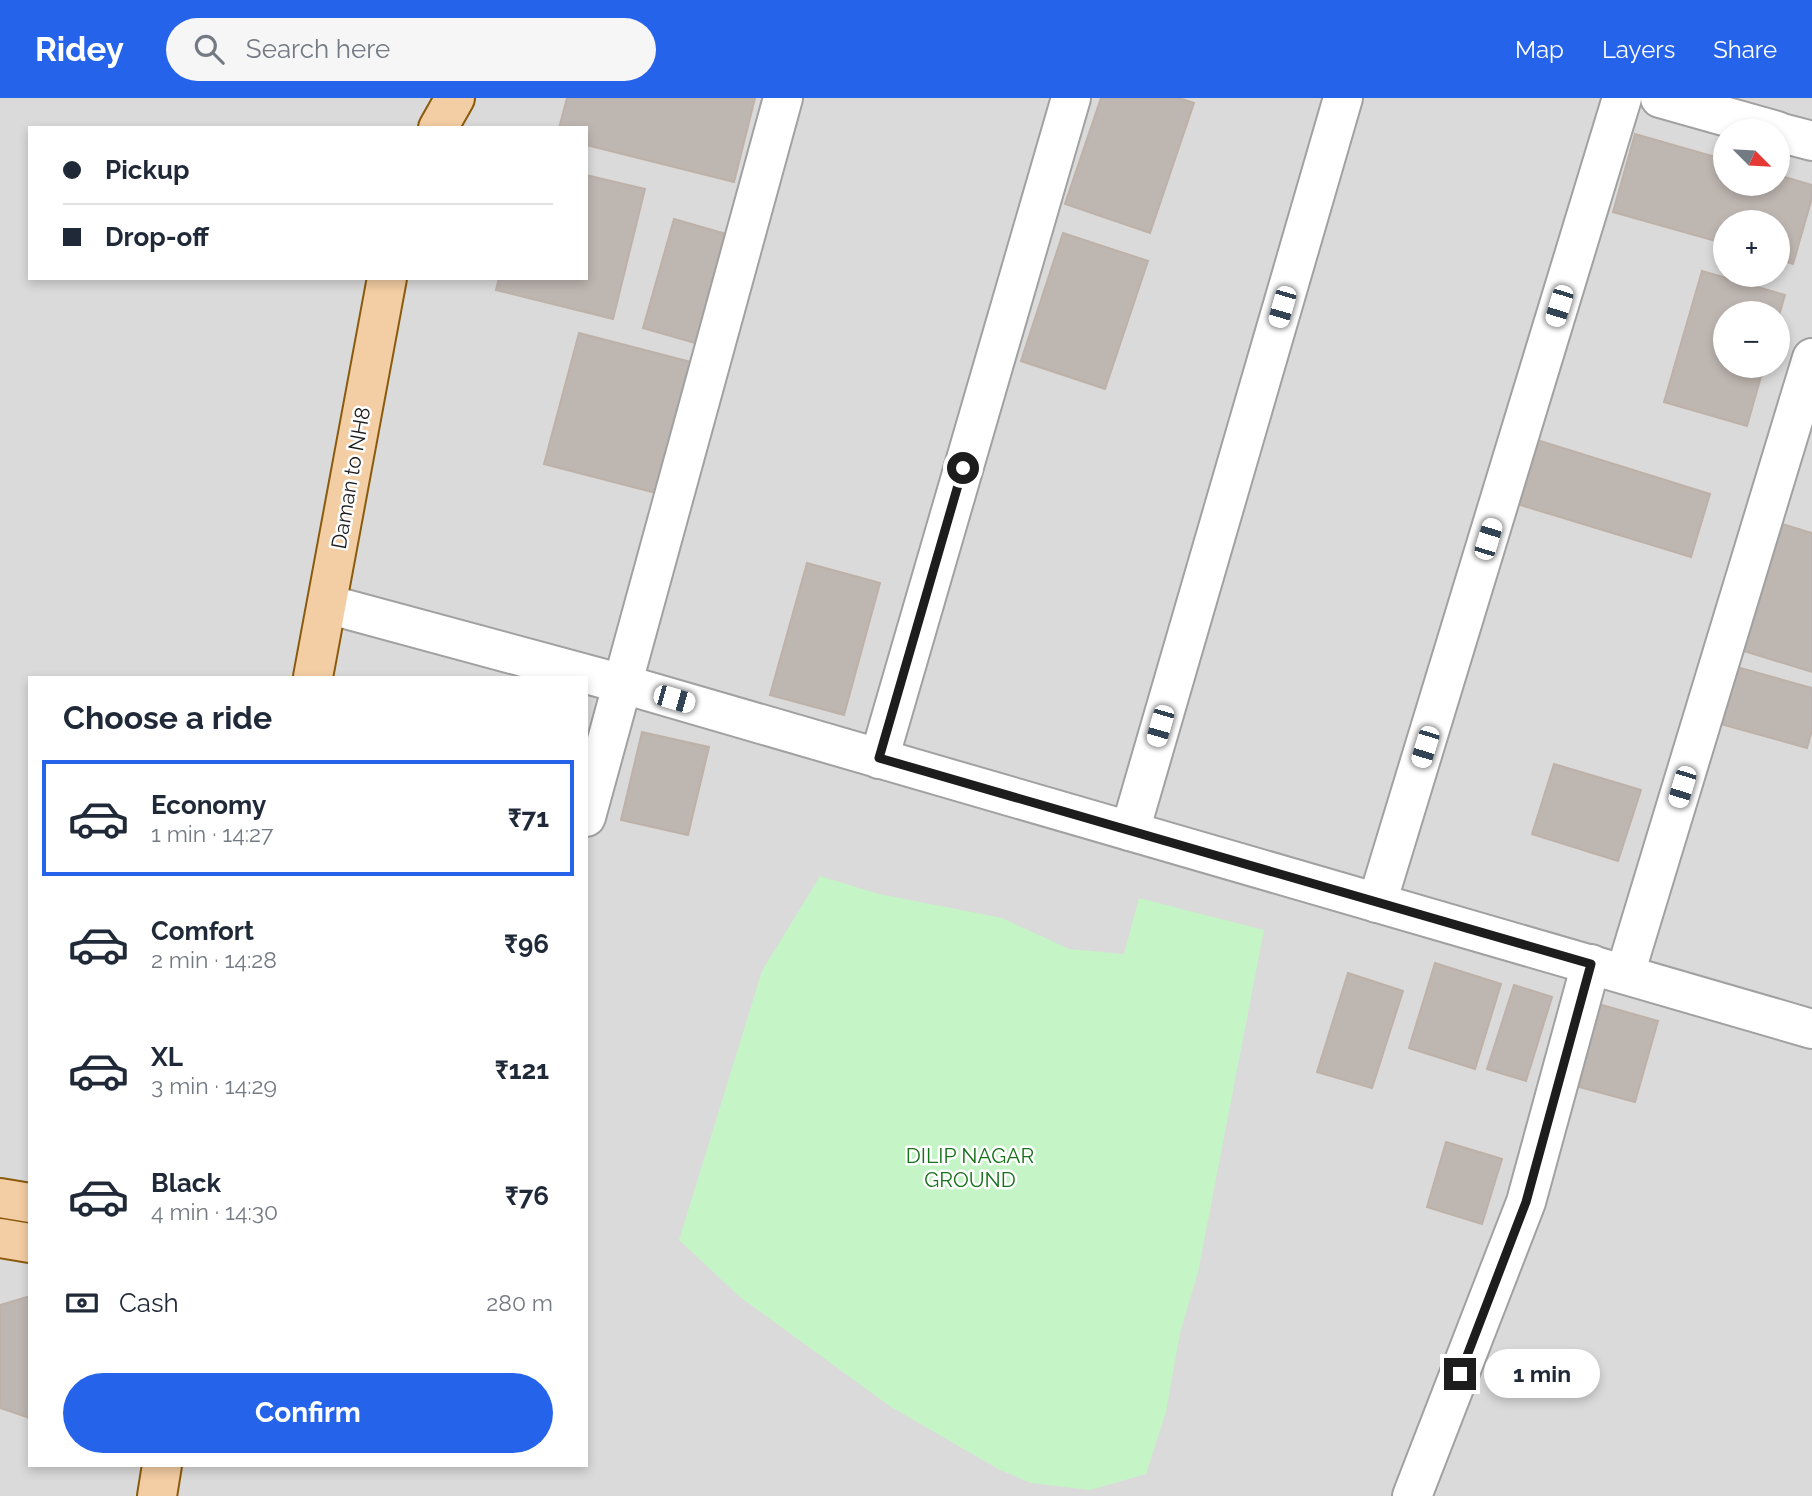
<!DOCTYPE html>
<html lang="en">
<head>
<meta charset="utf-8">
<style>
	:root { --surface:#fff; --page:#f6f6f7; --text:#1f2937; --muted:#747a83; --line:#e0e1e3; --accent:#2563eb }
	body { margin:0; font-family:Raleway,sans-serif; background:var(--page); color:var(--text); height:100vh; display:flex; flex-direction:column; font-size:26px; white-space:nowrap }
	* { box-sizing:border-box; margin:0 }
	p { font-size:23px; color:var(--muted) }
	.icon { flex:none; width:38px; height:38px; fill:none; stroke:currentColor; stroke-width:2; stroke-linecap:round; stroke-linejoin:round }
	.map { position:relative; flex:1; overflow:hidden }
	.details { position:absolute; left:28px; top:578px; width:560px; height:791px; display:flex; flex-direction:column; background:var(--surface); border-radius:0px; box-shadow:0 4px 10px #0003 }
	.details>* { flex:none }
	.guide { position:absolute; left:28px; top:28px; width:560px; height:154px; border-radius:0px; box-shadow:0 4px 10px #0003; display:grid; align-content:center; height:154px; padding:0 35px; background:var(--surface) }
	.needle { width:46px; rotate:114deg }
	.tools { position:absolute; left:1713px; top:21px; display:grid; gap:14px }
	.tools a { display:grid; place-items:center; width:77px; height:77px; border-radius:50%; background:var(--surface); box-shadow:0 4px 10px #0003; font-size:35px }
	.end { position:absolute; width:32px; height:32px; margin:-16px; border:9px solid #1d1d1d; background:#fff; box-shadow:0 0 0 4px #fff }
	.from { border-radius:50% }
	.bubble { position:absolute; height:49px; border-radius:24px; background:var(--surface); box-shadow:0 4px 10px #0003; font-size:23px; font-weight:700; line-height:49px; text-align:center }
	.car { position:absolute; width:21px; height:42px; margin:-21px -10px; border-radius:9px; box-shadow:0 0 5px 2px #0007; background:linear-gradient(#fff 24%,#345 0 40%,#fff 0 76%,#345 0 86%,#fff 0) }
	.guide b { display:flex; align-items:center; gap:24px; height:66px; font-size:26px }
	.guide b+b { border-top:2px solid var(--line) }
	.guide i { width:18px; height:18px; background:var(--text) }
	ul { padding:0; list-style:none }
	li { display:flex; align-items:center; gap:21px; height:116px; margin:0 14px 10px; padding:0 21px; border:4px solid transparent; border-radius:0px }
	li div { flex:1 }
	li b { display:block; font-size:26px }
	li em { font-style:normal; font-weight:700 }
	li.on { border-color:var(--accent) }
	li>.icon { width:63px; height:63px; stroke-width:1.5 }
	h2 { padding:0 35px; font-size:32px; line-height:84px }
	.pay { display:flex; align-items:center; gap:18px; height:77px; padding:0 35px; font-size:26px }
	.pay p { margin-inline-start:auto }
	.primary-button { display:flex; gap:14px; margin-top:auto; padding:14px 35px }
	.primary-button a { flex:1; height:80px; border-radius:42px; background:var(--accent); color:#fff; font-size:28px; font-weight:700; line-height:80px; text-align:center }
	header { display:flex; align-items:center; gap:42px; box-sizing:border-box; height:98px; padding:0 35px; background:var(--accent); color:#fff }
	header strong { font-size:33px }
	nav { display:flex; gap:38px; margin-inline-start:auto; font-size:24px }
	.search { width:490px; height:63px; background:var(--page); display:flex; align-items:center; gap:18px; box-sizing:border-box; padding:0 24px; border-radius:38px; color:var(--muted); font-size:26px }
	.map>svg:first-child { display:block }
	.residential { fill:#dbdada; fill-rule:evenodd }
	.park { fill:#c5f4c6 }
	.building { fill:#beb6b1; stroke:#beb1a8; stroke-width:2 }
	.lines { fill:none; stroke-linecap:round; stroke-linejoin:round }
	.street-casing { stroke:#a1a1a1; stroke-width:42 }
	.primary-casing { stroke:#8a5a0d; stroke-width:42 }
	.street { stroke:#fff; stroke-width:38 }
	.primary { stroke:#f3cda3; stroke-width:38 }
	.route { stroke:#1d1d1d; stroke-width:9 }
	.labels { text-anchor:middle; stroke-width:5; stroke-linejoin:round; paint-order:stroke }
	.street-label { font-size:21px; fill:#1d1d1d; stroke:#fff }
	.park-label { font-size:21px; fill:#157218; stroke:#fff }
</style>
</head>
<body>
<header>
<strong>Ridey</strong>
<div class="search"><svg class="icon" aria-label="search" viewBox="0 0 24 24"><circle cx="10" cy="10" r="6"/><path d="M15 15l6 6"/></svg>Search here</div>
<nav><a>Map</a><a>Layers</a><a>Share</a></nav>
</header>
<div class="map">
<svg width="1812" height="1398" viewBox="0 0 1812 1398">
	<rect width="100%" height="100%" fill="#eeeae4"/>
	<path class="residential" d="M 0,0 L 1812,0 L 1812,1398 L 0,1398 ZM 30,30 L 586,30 L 586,180 L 30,180 ZM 1726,33 L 1778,33 L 1778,86 L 1726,86 ZM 1726,124 L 1778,124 L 1778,177 L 1726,177 ZM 1726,215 L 1778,215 L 1778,268 L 1726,268 ZM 30,579 L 586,579 L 586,1367 L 30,1367 Z"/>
	<polygon class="park" points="820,778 879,796 1002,820 1069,851 1124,856 1139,800 1264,832 1198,1174 1180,1235 1166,1314 1146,1376 1090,1392 1031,1385 1000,1372 891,1309 740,1199 679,1142 762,873"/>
	<g class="building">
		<polygon points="567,0 755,0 734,84 586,47 586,30 559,30"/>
		<polygon points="1101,0 1179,0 1194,5 1150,135 1065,106"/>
		<polygon points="1635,36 1726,62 1726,86 1778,86 1778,77 1812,87 1812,100 1793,166 1778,161 1778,124 1726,124 1726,146 1613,114"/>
		<polygon points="586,77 645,91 613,221 496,192 499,180 586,180"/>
		<polygon points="674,121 733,138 702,247 643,230"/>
		<polygon points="1063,135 1148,163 1105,291 1021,263"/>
		<polygon points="1702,173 1785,197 1778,221 1778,215 1726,215 1726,268 1764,268 1747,328 1664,304"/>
		<polygon points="579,235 691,264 656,395 544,366"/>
		<polygon points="1537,342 1710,396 1691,459 1517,406"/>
		<polygon points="1782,426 1812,435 1812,574 1744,553"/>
		<polygon points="807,465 880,485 844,617 770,597"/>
		<polygon points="1737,569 1812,590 1812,632 1807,650 1721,626"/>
		<polygon points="642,634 709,649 688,737 621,722"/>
		<polygon points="1554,666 1641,692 1618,763 1532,736"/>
		<polygon points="1435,865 1501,886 1475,971 1409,950"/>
		<polygon points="1348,875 1403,893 1372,990 1317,974"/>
		<polygon points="1514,887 1552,899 1526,983 1487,971"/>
		<polygon points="1595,905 1658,923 1635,1004 1572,987"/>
		<polygon points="1446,1044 1502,1061 1482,1126 1427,1109"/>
		<polygon points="30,1198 30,1320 0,1310 0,1207"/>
	</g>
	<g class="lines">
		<defs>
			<g id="street">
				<polyline points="1660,0 1777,33"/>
				<polyline points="1778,34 1812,43"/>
				<polyline points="327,506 623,586 1812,931"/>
				<polyline points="879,661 1071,0"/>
				<polyline points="586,719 783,0"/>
				<polyline points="1130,733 1343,0"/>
				<polyline points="1377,805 1622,0"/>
				<polyline points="1625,876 1812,260"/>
				<polyline points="1412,1398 1526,1104 1591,866"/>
			</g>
			<g id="primary">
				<polyline points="438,30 455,0"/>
				<polyline points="313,579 387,180"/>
				<polyline points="0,1100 30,1105"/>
				<polyline points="0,1140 30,1145"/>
				<polyline points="157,1398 162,1367"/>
			</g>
		</defs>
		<use href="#street" class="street-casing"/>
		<use href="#primary" class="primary-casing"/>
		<use href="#street" class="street"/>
		<use href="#primary" class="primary"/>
	</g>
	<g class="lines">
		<polyline class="route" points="963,370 879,660 1591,866 1526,1104 1460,1276"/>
	</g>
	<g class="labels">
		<g class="street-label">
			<text transform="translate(351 380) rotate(-80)" y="7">Daman to NH8</text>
		</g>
		<g class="park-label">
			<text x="970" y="1065">DILIP NAGAR<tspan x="970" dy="24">GROUND</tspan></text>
		</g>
	</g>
</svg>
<div class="tools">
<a><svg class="needle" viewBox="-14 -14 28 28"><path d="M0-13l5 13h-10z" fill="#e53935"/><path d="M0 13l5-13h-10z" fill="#747a83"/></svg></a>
<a>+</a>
<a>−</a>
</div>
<i class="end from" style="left:963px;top:370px"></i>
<i class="end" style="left:1460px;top:1276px"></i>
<div class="bubble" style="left:1484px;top:1251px;width:116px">1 min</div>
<i class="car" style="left:1559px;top:208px;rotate:197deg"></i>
<i class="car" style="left:1282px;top:209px;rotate:196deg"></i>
<i class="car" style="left:1488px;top:441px;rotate:17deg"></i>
<i class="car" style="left:674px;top:601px;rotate:106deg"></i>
<i class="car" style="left:1160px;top:628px;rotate:196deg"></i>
<i class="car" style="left:1425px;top:649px;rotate:197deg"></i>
<i class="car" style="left:1682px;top:689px;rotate:197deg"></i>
<div class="guide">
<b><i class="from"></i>Pickup</b>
<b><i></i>Drop-off</b>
</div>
<section class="details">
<h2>Choose a ride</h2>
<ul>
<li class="on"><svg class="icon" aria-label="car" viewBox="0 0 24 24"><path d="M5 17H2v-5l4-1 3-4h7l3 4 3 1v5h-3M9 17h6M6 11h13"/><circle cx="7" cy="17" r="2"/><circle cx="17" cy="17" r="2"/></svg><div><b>Economy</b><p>1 min · 14:27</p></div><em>₹71</em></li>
<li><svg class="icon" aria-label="car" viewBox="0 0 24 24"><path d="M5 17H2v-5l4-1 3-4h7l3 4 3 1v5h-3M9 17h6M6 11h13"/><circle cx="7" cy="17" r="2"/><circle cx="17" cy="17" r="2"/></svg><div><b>Comfort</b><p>2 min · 14:28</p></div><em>₹96</em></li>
<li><svg class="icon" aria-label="car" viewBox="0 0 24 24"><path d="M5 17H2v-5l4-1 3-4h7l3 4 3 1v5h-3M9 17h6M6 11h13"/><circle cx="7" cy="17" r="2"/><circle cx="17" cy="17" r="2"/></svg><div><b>XL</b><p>3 min · 14:29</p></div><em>₹121</em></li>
<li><svg class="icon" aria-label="car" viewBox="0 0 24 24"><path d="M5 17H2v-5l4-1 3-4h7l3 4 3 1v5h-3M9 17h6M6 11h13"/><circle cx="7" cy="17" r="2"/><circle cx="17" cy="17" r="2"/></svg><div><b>Black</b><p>4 min · 14:30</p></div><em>₹76</em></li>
</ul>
<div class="pay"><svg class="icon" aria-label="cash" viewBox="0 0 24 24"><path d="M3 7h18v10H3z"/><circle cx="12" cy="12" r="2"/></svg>Cash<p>280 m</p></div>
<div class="primary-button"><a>Confirm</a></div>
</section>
</div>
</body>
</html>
